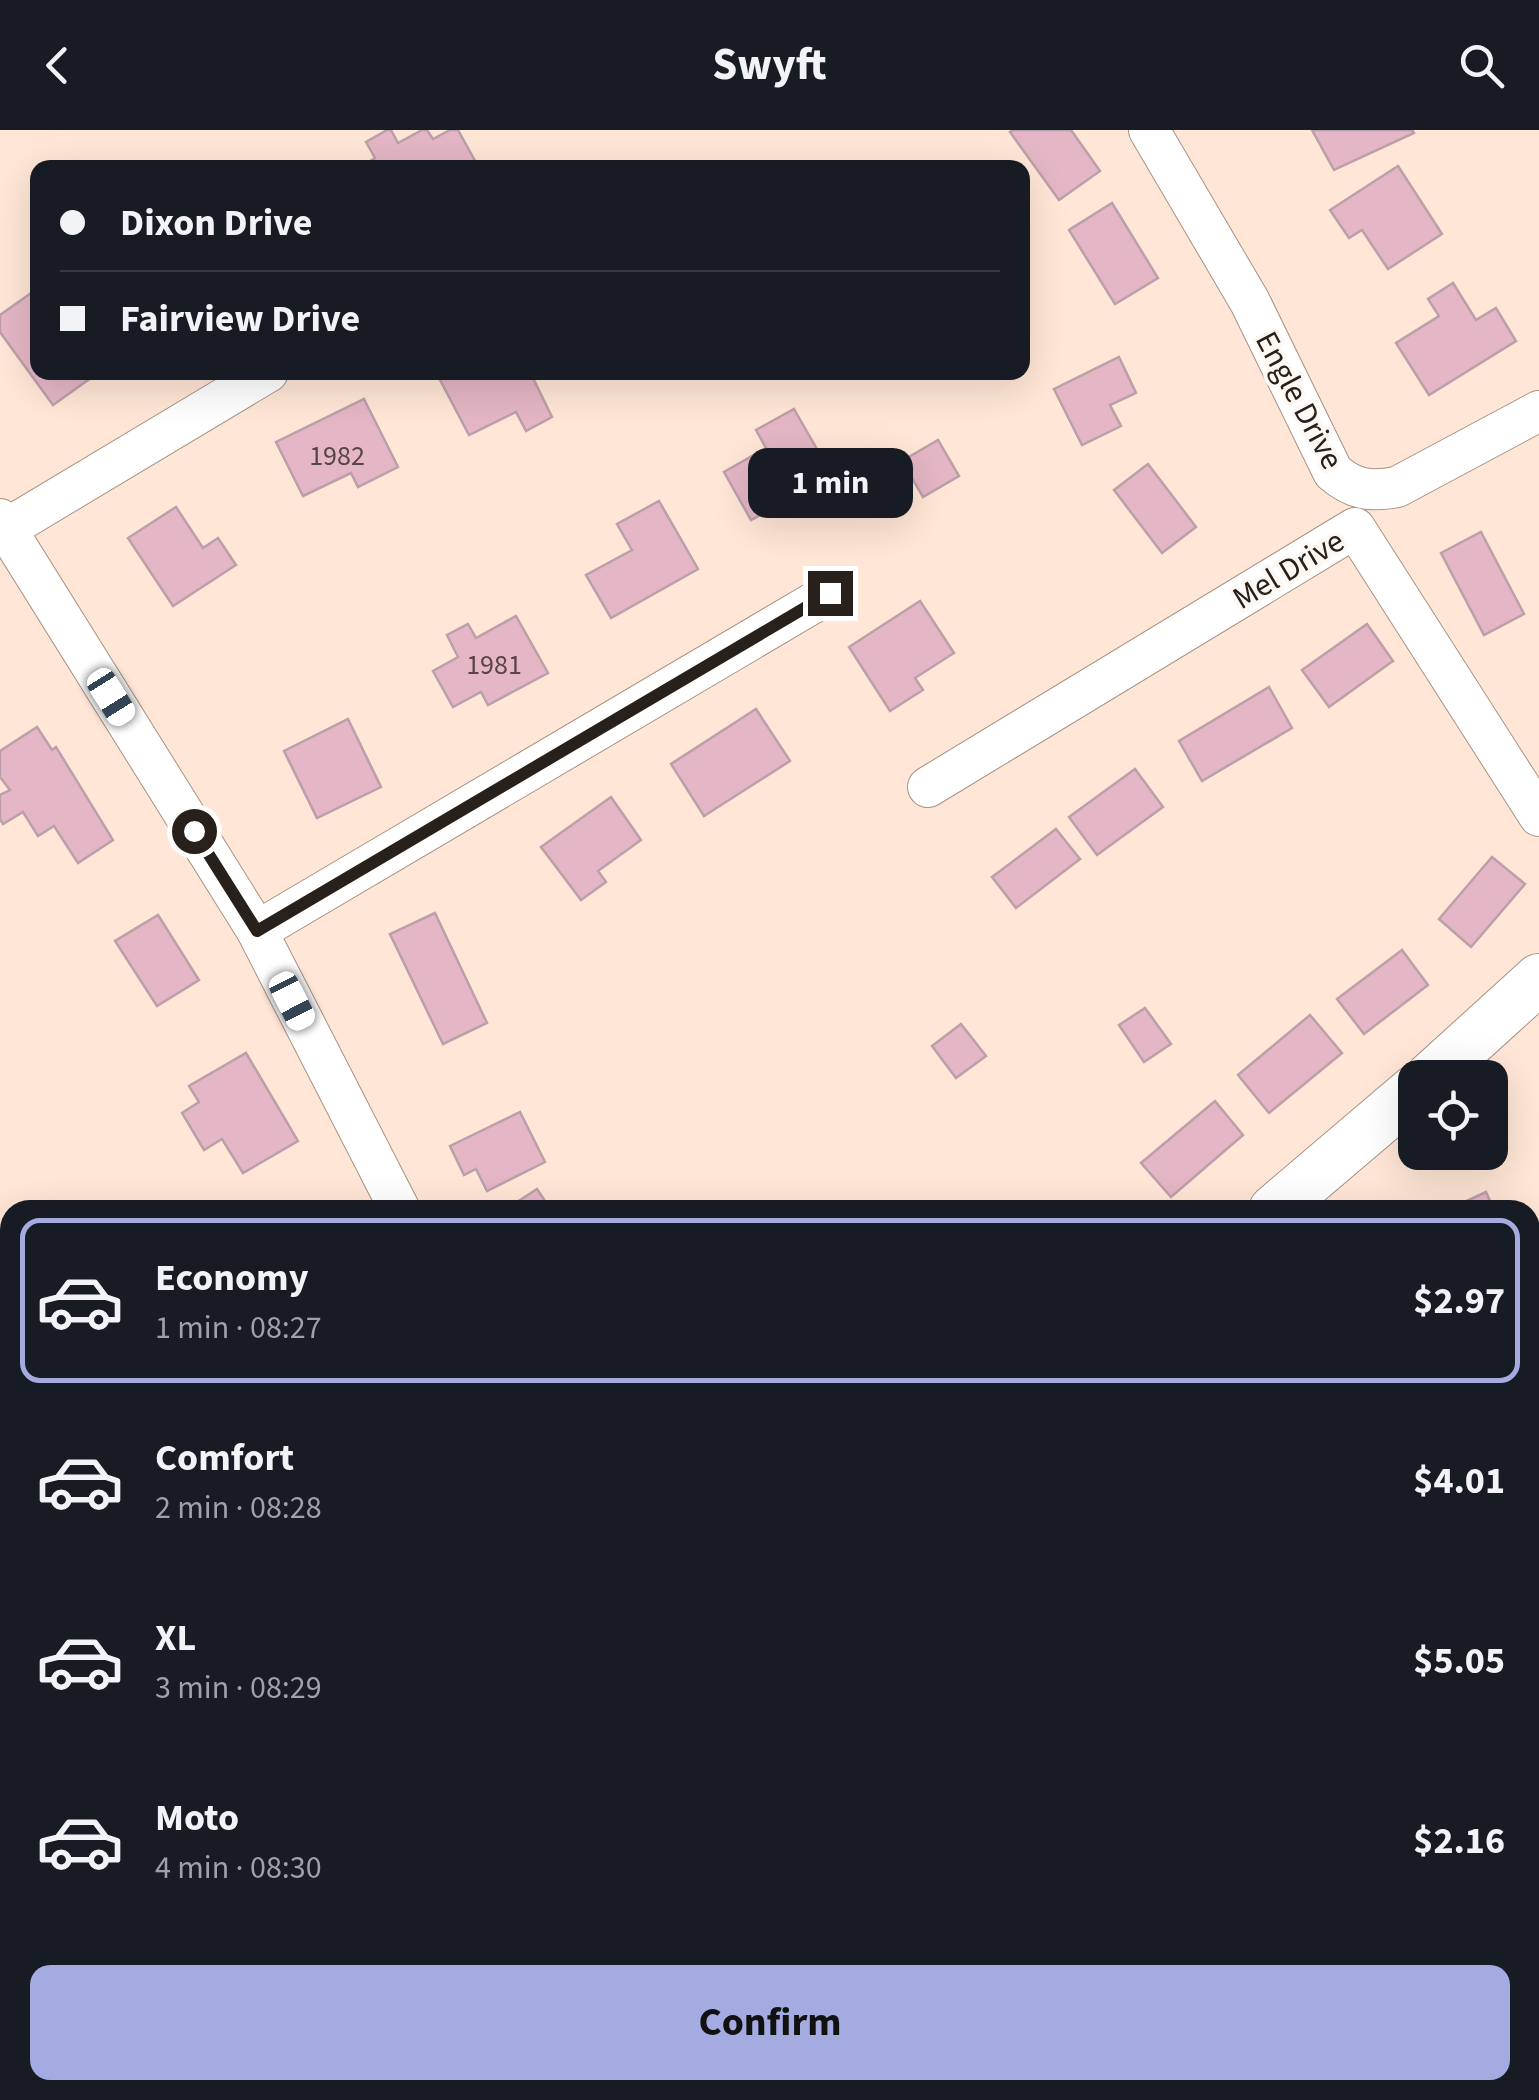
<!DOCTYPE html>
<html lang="en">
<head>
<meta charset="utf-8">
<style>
	:root { --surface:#171b24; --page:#242831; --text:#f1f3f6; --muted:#9ea1a6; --line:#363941; --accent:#a3abe1 }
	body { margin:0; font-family:"Source Sans 3",sans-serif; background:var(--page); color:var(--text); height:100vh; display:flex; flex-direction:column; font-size:38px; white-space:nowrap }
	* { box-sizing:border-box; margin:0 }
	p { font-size:32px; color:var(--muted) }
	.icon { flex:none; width:55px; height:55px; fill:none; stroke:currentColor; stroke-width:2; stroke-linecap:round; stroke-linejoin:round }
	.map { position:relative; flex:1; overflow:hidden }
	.drawer { position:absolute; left:0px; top:1070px; width:1540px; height:900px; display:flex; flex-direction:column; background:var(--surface); border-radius:30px 30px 0 0; box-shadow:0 10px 40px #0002 }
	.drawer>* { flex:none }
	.hud { position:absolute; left:30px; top:30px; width:1000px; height:220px; border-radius:20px; box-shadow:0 10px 40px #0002; display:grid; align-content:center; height:220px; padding:0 30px; background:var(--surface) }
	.fabs { position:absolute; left:1398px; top:930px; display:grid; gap:20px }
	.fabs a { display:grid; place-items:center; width:110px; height:110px; border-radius:20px; background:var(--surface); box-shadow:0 10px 40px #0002; font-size:50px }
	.end { position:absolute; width:45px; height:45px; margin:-22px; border:12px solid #28201a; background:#fff; box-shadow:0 0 0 5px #fff }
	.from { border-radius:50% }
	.bubble { position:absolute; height:70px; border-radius:20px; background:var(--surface); box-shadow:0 10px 40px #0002; font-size:32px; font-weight:700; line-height:70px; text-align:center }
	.car { position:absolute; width:30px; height:60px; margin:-30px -15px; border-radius:12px; box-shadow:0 0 8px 2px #0007; background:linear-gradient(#fff 24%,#345 0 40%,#fff 0 76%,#345 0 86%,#fff 0) }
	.hud b { display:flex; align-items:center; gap:35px; height:95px; font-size:38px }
	.hud b+b { border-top:2px solid var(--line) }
	.hud i { width:25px; height:25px; background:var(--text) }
	ul { padding:18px 0 0; list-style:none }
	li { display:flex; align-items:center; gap:30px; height:165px; margin:0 20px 15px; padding:0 10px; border:5px solid transparent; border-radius:20px }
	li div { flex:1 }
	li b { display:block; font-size:38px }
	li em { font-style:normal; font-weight:700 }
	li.current { border-color:var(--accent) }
	li>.icon { width:90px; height:90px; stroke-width:1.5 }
	.action { display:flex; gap:20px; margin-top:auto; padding:20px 30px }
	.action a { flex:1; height:115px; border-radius:20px; background:var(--accent); color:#111; font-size:40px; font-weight:700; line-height:115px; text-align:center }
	header { display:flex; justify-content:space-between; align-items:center; height:130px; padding:0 30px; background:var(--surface); font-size:45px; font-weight:700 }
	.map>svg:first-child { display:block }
	.building { fill:#e5b6c5; stroke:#bca0a9; stroke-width:2.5 }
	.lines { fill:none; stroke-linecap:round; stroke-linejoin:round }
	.minor-casing { stroke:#a89283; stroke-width:42 }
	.tertiary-casing { stroke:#a89283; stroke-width:52 }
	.minor { stroke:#fff; stroke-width:40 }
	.tertiary { stroke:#fff; stroke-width:50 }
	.route { stroke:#28201a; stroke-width:12 }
	.labels { text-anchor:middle; stroke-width:8; stroke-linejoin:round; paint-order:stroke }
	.number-label { font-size:28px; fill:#574645 }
	.street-label { font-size:32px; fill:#28201a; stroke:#fdf8f4 }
</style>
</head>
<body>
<header><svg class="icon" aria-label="back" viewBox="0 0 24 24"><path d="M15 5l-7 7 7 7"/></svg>Swyft<svg class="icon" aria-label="search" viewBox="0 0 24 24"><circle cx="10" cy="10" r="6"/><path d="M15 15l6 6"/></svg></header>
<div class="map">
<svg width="1539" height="1970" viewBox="0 0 1539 1970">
	<rect width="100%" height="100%" fill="#ffe6d6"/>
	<g class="building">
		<polygon points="387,0 391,0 398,13 422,0 427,0 433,9 450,0 458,0 479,38 359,38 375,28 366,12"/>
		<polygon points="1014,0 1071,0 1100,41 1059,70 1010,2"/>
		<polygon points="1312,0 1412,0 1414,3 1334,40"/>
		<polygon points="1398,36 1442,104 1388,139 1362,100 1349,108 1330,80"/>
		<polygon points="1112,73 1158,148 1115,174 1069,100"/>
		<polygon points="1453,153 1476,190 1496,178 1516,211 1429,265 1396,213 1439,186 1428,169"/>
		<polygon points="34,161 38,166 38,242 95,245 53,275 0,202 0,185"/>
		<polygon points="1119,227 1136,263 1110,275 1121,296 1082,315 1054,259"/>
		<polygon points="441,242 530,242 552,287 526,301 516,282 469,305 437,244"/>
		<polygon points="364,269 398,337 358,357 351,343 303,366 276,312"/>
		<polygon points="794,279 837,354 788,381 783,373 751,390 724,342 766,318 756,300"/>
		<polygon points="938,310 959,346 923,367 902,331"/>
		<polygon points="1148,334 1196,397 1162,423 1114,360"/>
		<polygon points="659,371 698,439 611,488 586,445 632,420 617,394"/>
		<polygon points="176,377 203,418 218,408 236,435 173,476 128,408"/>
		<polygon points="1481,402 1524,484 1484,505 1441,423"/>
		<polygon points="920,471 954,523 915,548 923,560 890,581 849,517"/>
		<polygon points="516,486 548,543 488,575 481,562 453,577 433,541 458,527 447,505 468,494 476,508"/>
		<polygon points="1367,494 1393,531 1329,577 1302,540"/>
		<polygon points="1269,557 1292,598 1202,651 1179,611"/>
		<polygon points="756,579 790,631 704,686 671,634"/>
		<polygon points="348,589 381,657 317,688 284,621"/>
		<polygon points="37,597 52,620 56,617 113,710 78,733 54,696 38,706 23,682 3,694 0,689 0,665 10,660 0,647 0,621"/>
		<polygon points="1135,639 1163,677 1097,725 1069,687"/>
		<polygon points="611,667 641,710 598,741 606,752 581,770 541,717"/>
		<polygon points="1056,699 1080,729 1016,778 992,747"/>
		<polygon points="1492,727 1525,754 1471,817 1439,789"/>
		<polygon points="435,783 487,893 443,914 390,804"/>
		<polygon points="158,785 199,850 157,876 115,811"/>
		<polygon points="1402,820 1428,855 1364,904 1337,869"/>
		<polygon points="1145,878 1171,914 1144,932 1119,895"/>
		<polygon points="1310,885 1342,923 1269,983 1238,945"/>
		<polygon points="961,894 986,926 956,948 932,916"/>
		<polygon points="246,923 298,1011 243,1043 222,1009 204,1020 182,983 199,972 189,956"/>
		<polygon points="1215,971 1243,1005 1171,1067 1141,1033"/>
		<polygon points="520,982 545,1032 487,1061 476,1039 464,1045 450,1016"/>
		<polygon points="537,1059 551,1080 505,1080"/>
		<polygon points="1486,1062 1494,1080 1449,1080 1449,1079"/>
		<polygon points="10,1394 10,1459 0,1443 0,1400"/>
		<polygon points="0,1894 10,1898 10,1929 0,1952"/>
		<polygon points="1056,1960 1135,1960 1134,1970 1040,1970 1041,1962 1055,1964"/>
	</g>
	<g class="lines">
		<defs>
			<g id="minor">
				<path d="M 1149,0 L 1250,172 L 1333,342 C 1354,360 1370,362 1397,357 L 1539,281"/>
				<polyline points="0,389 257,801 400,1080"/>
				<polyline points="6,399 268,242"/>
				<polyline points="928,657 1355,398 1539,686"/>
				<polyline points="257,801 830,463"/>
				<polyline points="461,1960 468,1970"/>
			</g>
			<g id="tertiary">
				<polyline points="1430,948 1539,849"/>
				<polyline points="1274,1080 1415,960"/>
				<polyline points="940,1970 942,1960"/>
			</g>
		</defs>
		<use href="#minor" class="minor-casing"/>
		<use href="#tertiary" class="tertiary-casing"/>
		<use href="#minor" class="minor"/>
		<use href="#tertiary" class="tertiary"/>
	</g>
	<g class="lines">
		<polyline class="route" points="194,701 257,801 830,463"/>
	</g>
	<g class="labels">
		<g class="number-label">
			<text x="337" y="335">1982</text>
			<text x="494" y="544">1981</text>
		</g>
		<g class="street-label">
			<text transform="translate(1300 270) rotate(62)" y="11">Engle Drive</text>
			<text transform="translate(1288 439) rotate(-31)" y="11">Mel Drive</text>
		</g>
	</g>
</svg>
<div class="fabs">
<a><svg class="icon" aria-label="locate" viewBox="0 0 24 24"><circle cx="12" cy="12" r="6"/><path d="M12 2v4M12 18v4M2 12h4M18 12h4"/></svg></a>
</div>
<i class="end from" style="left:194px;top:701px"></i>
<i class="end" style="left:830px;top:463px"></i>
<div class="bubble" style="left:748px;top:318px;width:165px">1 min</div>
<i class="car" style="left:111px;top:567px;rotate:148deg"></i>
<i class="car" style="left:292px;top:871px;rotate:153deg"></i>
<div class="hud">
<b><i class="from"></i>Dixon Drive</b>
<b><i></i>Fairview Drive</b>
</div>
<section class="drawer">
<ul>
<li class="current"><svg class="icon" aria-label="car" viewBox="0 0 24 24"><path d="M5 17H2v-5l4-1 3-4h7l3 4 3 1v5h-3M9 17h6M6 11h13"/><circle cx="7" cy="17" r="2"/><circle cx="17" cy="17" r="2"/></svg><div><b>Economy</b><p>1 min · 08:27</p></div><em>$2.97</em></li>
<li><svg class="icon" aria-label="car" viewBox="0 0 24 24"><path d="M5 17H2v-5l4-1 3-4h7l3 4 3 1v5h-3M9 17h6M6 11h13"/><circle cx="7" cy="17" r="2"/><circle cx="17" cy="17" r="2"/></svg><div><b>Comfort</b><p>2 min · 08:28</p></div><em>$4.01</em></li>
<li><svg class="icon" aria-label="car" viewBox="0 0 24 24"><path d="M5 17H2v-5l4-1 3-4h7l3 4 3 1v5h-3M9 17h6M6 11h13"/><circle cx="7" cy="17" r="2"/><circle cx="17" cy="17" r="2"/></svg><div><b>XL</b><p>3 min · 08:29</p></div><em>$5.05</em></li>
<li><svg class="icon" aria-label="car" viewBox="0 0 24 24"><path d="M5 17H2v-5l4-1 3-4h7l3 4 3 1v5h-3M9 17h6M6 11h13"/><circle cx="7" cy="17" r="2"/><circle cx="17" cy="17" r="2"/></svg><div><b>Moto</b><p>4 min · 08:30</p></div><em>$2.16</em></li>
</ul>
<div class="action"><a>Confirm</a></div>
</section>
</div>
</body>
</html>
